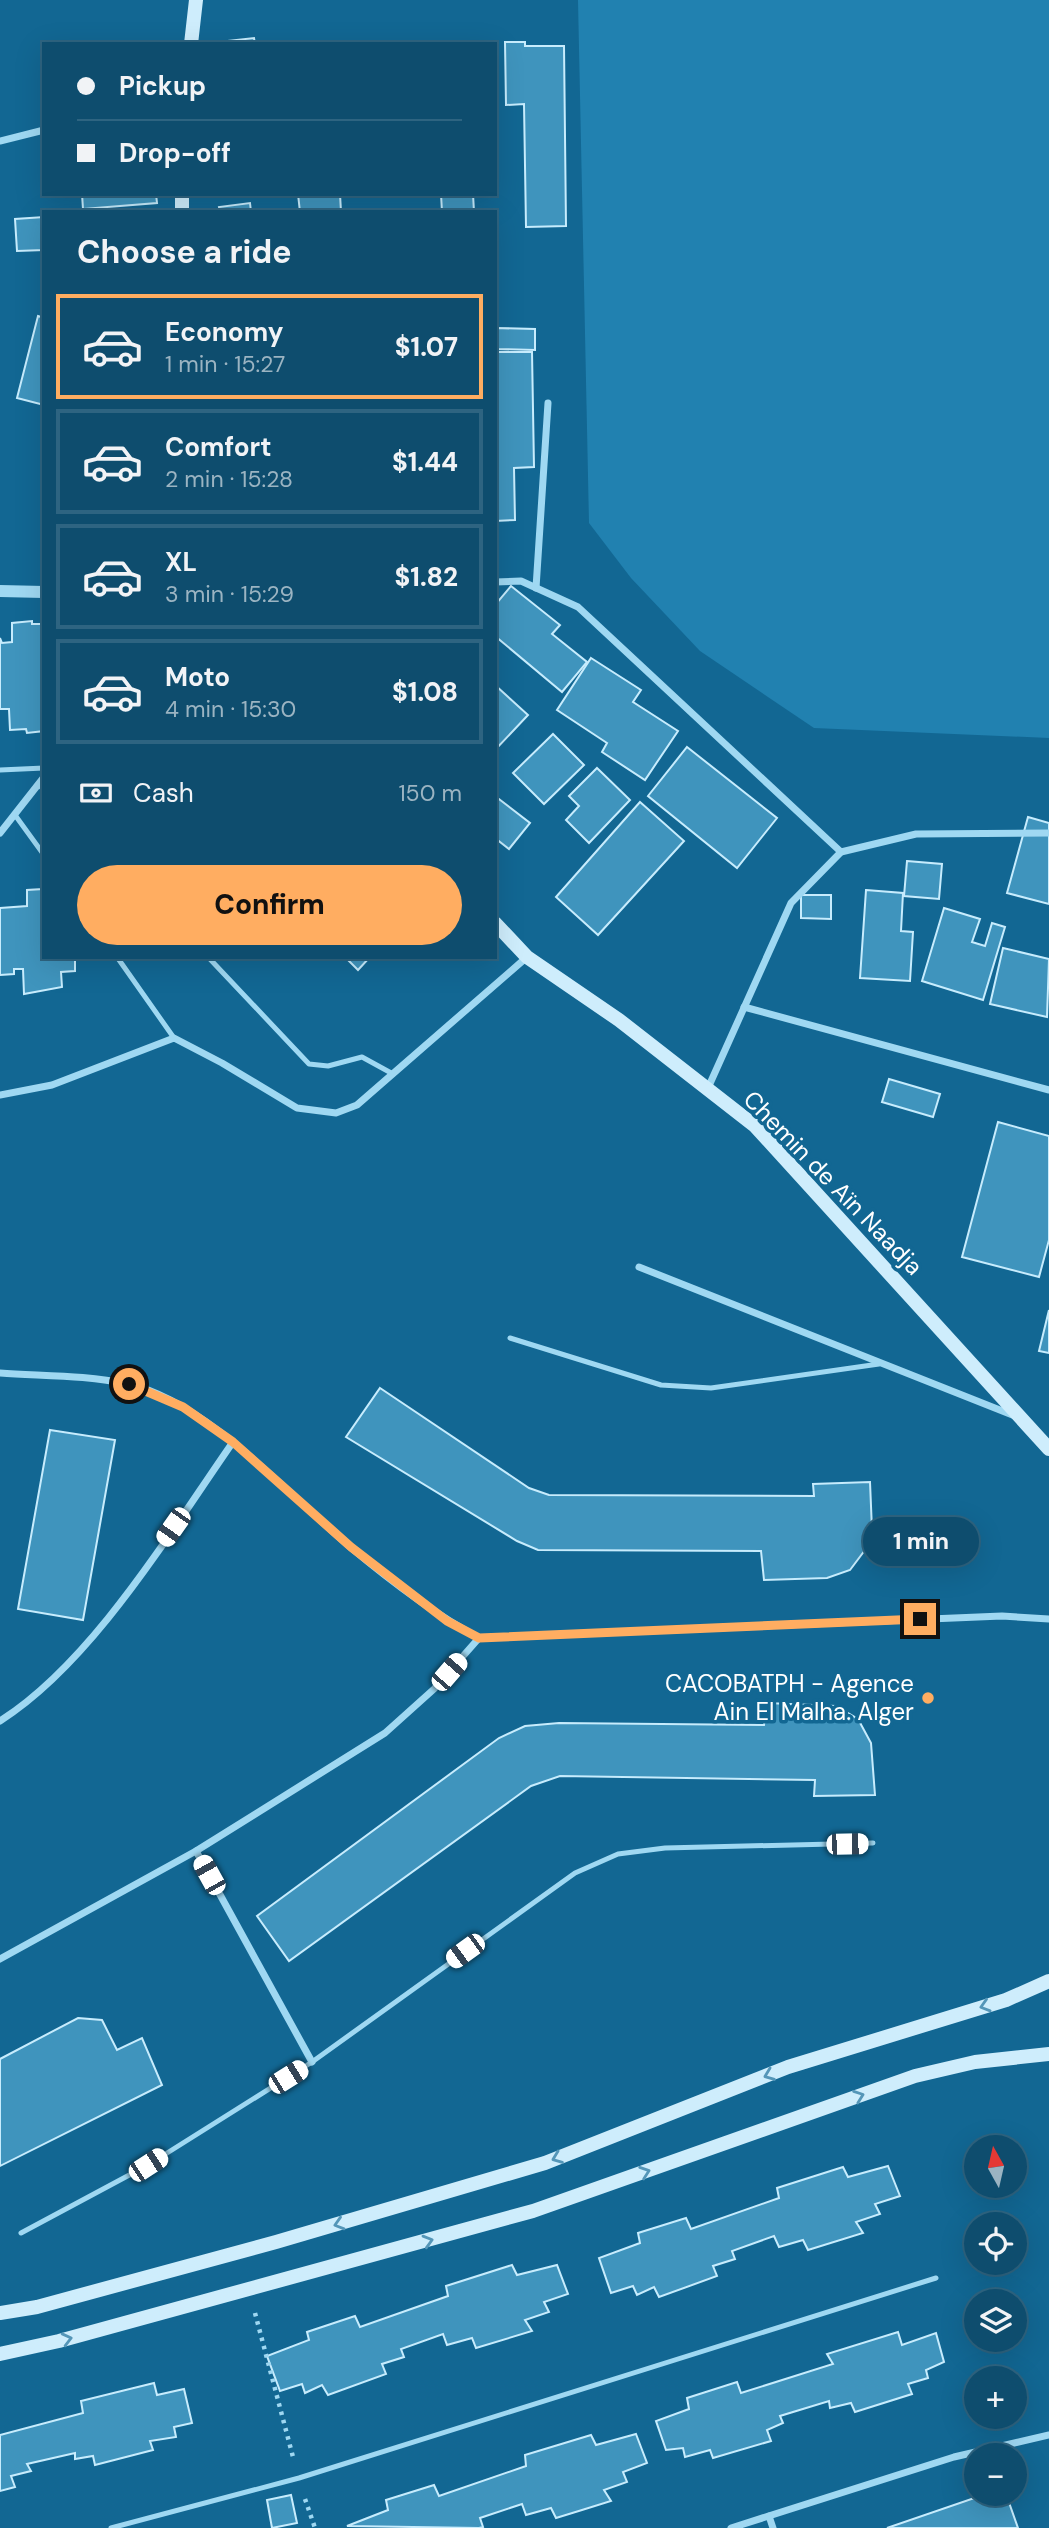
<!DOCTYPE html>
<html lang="en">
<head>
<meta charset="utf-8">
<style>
	:root { --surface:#0e4d6e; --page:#1c5776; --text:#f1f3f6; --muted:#9bb4c2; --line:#2e6481; --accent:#ffad61 }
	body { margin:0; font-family:"DM Sans",sans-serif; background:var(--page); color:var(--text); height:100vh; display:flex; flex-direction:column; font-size:26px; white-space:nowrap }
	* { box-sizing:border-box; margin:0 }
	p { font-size:23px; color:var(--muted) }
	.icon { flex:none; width:38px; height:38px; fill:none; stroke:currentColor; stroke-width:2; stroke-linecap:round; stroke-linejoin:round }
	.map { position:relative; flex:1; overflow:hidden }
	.sheet { position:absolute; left:42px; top:210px; width:455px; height:749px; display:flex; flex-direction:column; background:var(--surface); border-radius:0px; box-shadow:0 7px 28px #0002,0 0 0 2px var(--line) }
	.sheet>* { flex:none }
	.banner { position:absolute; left:42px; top:42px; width:455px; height:154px; border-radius:0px; box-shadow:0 7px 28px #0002,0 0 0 2px var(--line); display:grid; align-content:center; height:154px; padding:0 35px; background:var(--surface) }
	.needle { width:46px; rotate:352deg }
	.buttons { position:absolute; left:964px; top:2135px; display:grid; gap:14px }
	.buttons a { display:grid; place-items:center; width:63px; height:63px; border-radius:50%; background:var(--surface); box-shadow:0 7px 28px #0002,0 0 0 2px var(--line); font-size:35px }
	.end { position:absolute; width:32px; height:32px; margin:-16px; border:9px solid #ffad61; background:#111; box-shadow:0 0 0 4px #111 }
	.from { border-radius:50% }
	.bubble { position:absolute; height:49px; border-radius:24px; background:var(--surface); box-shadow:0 7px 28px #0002,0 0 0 2px var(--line); font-size:23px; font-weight:800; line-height:49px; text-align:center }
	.car { position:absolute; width:21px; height:42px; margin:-21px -10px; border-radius:9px; box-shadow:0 0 5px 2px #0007; background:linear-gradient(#fff 24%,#345 0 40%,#fff 0 76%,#345 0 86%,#fff 0) }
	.banner b { display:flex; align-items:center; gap:24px; height:66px; font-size:26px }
	.banner b+b { border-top:2px solid var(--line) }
	.banner i { width:18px; height:18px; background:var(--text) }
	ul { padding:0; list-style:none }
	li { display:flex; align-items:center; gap:21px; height:105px; margin:0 14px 10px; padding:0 21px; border:4px solid var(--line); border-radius:0px }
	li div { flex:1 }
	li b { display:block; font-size:26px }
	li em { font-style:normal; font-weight:800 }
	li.selected { border-color:var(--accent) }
	li>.icon { width:63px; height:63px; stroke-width:1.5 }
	h2 { padding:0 35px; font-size:32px; line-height:84px }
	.pay { display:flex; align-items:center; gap:18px; height:77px; padding:0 35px; font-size:26px }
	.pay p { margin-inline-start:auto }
	.button { display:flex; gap:14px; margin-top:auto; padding:14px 35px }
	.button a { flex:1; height:80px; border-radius:42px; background:var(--accent); color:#111; font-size:28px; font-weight:800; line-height:80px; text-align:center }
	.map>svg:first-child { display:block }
	.green { fill:#2181b0 }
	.building { fill:#3f94bd; stroke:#c7ecfd; stroke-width:2 }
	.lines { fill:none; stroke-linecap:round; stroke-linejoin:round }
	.path { stroke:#9fd8f2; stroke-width:4.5; stroke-dasharray:3.5 5; stroke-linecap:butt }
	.service { stroke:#9fd8f2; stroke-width:5 }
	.minor { stroke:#9fd8f2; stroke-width:7 }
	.tertiary { stroke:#9fd8f2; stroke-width:12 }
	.secondary { stroke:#ceedfc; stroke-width:14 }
	.oneway { stroke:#5496b8 }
	.route { stroke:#ffad61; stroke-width:9 }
	.poi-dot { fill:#ffad61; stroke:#126793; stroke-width:2.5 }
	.labels { text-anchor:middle; stroke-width:7; stroke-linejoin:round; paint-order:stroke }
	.street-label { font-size:24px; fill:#fff; stroke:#126793 }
	.poi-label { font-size:24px; fill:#fff; stroke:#126793; text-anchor:end }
</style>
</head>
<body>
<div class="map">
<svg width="1049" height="2528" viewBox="0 0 1049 2528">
	<rect width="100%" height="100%" fill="#126793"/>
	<polygon class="green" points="578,0 1049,0 1049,738 814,728 700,651 631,578 589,523"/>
	<g class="building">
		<polygon points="254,38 255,44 210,44 210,43"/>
		<polygon points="505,42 525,42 525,46 564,46 566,226 526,227 524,104 506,105"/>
		<polygon points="82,194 156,194 157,203 83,209"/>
		<polygon points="298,194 340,194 341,212 300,212"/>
		<polygon points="441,194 473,194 474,212 442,212"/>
		<polygon points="250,203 251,212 220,212 219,207"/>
		<polygon points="44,217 44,250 17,251 15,219"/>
		<polygon points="38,316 44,318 44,405 17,398"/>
		<polygon points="495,328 535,329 535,350 495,349"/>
		<polygon points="495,352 532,352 534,467 514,468 515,520 495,521"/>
		<polygon points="511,586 560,625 552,634 587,662 562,692 495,636 495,605"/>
		<polygon points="32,621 32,624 44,624 44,731 27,733 26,729 10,730 9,709 0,709 0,638 2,643 12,642 12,623"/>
		<polygon points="591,658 641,690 633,702 678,731 645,780 602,752 607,743 557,710"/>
		<polygon points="495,685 528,715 495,750"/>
		<polygon points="553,734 584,765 544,804 513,773"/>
		<polygon points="687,747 777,818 737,868 648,796"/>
		<polygon points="597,768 630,800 589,843 566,820 579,806 569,796"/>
		<polygon points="495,796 530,823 509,849 495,838"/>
		<polygon points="640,802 684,841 598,935 556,897"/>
		<polygon points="1028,817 1049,823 1049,904 1007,893"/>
		<polygon points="907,861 942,864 939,899 904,896"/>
		<polygon points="44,884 44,957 75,957 75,971 61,972 62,987 24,994 23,969 14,969 14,974 0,975 0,908 27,906 27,890 43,889"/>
		<polygon points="866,890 903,893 901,931 913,932 910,981 860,978"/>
		<polygon points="801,895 831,895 831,919 801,918"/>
		<polygon points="944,908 980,919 972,942 985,946 992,923 1005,927 983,1000 922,981"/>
		<polygon points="1003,948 1049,959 1047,1017 990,1004"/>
		<polygon points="345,957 370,957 358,970"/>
		<polygon points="889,1079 940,1094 933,1117 882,1102"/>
		<polygon points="998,1122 1049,1136 1049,1240 1039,1277 962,1257"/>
		<polygon points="1049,1310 1049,1353 1039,1351"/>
		<polygon points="380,1388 529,1488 549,1495 814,1496 813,1484 870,1482 872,1530 865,1550 850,1570 827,1578 764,1580 761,1551 538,1550 517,1541 346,1437"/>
		<polygon points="50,1430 115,1440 83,1620 18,1609"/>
		<polygon points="767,1703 836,1706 858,1719 871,1743 875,1795 814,1796 815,1780 560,1776 531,1786 289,1961 257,1916 499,1738 525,1726 559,1723 764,1725"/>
		<polygon points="78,2018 102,2020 117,2050 142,2038 162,2085 0,2166 0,2059"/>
		<polygon points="888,2166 900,2196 875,2204 880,2214 856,2222 863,2233 808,2250 803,2240 779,2247 774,2236 732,2251 735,2259 713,2266 717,2276 659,2297 654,2287 637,2295 633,2286 611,2293 599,2258 640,2243 638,2233 686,2218 691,2229 779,2198 777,2188 843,2167 848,2177"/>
		<polygon points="512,2265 517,2275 557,2265 568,2294 544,2302 549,2312 525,2320 532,2331 476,2348 472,2338 447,2345 443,2334 401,2349 404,2357 382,2364 386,2374 328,2395 322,2385 305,2393 302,2384 280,2391 267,2356 309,2340 307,2332 355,2316 360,2327 448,2296 446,2286"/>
		<polygon points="898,2332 902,2345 936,2333 944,2362 926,2370 928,2378 908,2384 912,2394 855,2412 851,2403 830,2408 829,2401 780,2416 783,2423 767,2430 771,2441 713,2458 710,2450 685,2457 683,2448 666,2450 656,2421 689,2409 687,2398 737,2382 741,2393 833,2364 827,2354"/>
		<polygon points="154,2383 157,2395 184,2389 192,2423 174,2427 176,2437 150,2441 153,2450 95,2465 93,2456 75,2459 75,2453 27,2464 31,2471 11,2476 15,2487 0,2491 0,2435 83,2413 81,2401"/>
		<polygon points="636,2434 647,2463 623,2472 627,2482 604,2490 611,2501 582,2510 556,2518 551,2508 526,2515 522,2504 480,2518 483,2527 479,2528 347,2526 388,2510 386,2500 434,2485 439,2496 526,2466 525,2455 591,2435 596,2445"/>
		<polygon points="986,2494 1006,2494 1018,2528 887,2528"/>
		<polygon points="291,2495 297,2523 272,2528 267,2500"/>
	</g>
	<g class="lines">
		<g class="path">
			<polyline points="255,2313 293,2457"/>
			<polyline points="305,2499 315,2528"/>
		</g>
		<g class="service">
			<polyline points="0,770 44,768"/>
			<polyline points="38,784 44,790"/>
			<polyline points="15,815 44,855"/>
			<polyline points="117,957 174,1038"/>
			<polyline points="208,957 309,1064 328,1066 362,1057 393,1074"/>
			<polyline points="510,1338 661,1385 711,1388 879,1364"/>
			<polyline points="21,2233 148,2165 312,2062 575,1873 618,1854 665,1848 873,1843"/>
			<polyline points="111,2528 299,2478 936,2278"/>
		</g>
		<g class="minor">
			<polyline points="0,141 44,130"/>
			<polyline points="495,582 521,581 578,607 841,852"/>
			<polyline points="536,588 548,403"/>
			<polyline points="0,833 44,777"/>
			<polyline points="744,1007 1049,1090"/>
			<polyline points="708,1088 791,903 841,852 916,834 1049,833"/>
			<polyline points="0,1095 52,1085 174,1038 222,1063 297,1108 336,1113 357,1105 527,957"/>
			<polyline points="639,1267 1015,1416"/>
			<path d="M 0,1373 C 42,1376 87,1375 127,1384 C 205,1400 289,1495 349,1546 C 387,1578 436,1615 479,1638 L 1002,1616 L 1049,1619"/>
			<path d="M 0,1721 C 93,1662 170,1532 233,1442"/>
			<polyline points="196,1851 312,2062"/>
			<polyline points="0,1959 196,1851 385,1733 434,1689 479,1638"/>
			<polyline points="769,2516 773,2528"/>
			<polyline points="731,2528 954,2457 1049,2435"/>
		</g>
		<polyline class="tertiary" points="0,591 44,592"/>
		<g class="secondary">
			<polyline points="191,44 196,0"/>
			<polyline points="182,212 182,194"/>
			<polyline points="495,923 527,957 619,1020 755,1126 1049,1449"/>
			<polyline points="0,2313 37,2307 276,2242 545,2163 788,2067 1006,2000 1049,1981"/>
			<polyline points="0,2354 59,2341 533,2211 915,2076 975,2062 1049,2054"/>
		</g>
	</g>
	<defs><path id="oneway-chevron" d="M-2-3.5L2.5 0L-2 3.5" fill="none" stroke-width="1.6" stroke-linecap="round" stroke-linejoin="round" transform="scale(1.75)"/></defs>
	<g class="oneway">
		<use href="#oneway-chevron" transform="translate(985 2006) rotate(163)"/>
		<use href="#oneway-chevron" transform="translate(769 2075) rotate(159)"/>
		<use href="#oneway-chevron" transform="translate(859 2096) rotate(-20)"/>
		<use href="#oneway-chevron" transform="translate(557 2158) rotate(159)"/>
		<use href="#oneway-chevron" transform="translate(645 2172) rotate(-19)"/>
		<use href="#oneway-chevron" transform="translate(339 2224) rotate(163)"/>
		<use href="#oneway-chevron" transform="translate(428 2241) rotate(-16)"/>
		<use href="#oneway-chevron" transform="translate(67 2339) rotate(-14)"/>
	</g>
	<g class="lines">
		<polyline class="route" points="129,1384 183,1407 233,1442 351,1547 447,1621 479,1638 920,1619"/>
	</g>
	<circle class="poi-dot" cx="928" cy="1698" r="7"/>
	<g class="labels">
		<g class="street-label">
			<text transform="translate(833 1183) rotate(46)" y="8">Chemin de Aïn Naadja</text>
		</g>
		<g class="poi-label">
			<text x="914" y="1692">CACOBATPH - Agence<tspan x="914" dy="28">Ain El Malha. Alger</tspan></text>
		</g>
	</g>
</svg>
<div class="buttons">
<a><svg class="needle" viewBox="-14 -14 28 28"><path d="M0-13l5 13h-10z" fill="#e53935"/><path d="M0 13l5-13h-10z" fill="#9bb4c2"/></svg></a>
<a><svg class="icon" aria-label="locate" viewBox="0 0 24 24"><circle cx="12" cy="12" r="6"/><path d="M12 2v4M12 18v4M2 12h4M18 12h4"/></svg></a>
<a><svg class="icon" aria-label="layers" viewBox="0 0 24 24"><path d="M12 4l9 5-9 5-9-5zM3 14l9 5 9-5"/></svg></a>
<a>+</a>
<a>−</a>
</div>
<i class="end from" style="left:129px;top:1384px"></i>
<i class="end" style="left:920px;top:1619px"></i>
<div class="bubble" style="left:863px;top:1517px;width:116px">1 min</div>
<i class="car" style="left:173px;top:1527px;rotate:215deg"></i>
<i class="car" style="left:449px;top:1672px;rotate:41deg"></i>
<i class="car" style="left:847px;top:1844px;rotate:89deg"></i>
<i class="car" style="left:209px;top:1875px;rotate:331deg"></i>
<i class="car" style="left:465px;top:1951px;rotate:234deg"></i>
<i class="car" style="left:288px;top:2077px;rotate:58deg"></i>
<i class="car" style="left:148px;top:2165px;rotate:57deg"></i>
<div class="banner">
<b><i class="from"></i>Pickup</b>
<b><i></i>Drop-off</b>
</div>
<section class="sheet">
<h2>Choose a ride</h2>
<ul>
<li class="selected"><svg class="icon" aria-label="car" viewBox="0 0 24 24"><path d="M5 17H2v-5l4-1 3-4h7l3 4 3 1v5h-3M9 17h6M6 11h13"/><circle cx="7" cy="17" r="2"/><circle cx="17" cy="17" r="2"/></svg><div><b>Economy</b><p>1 min · 15:27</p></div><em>$1.07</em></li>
<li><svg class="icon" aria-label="car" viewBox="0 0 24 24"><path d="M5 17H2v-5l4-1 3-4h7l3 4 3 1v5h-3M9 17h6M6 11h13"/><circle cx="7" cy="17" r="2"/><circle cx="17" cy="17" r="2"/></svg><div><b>Comfort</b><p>2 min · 15:28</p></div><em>$1.44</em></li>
<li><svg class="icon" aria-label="car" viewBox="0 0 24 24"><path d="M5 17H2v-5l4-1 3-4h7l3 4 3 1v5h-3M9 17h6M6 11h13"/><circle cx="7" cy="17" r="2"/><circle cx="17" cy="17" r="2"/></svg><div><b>XL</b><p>3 min · 15:29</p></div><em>$1.82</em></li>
<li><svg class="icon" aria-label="car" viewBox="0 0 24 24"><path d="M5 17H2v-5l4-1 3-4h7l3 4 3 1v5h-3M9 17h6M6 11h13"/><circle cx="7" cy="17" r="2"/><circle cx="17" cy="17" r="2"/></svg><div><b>Moto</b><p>4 min · 15:30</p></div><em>$1.08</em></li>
</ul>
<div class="pay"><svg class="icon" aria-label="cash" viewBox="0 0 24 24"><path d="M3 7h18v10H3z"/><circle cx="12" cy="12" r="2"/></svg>Cash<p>150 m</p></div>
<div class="button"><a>Confirm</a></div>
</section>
</div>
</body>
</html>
